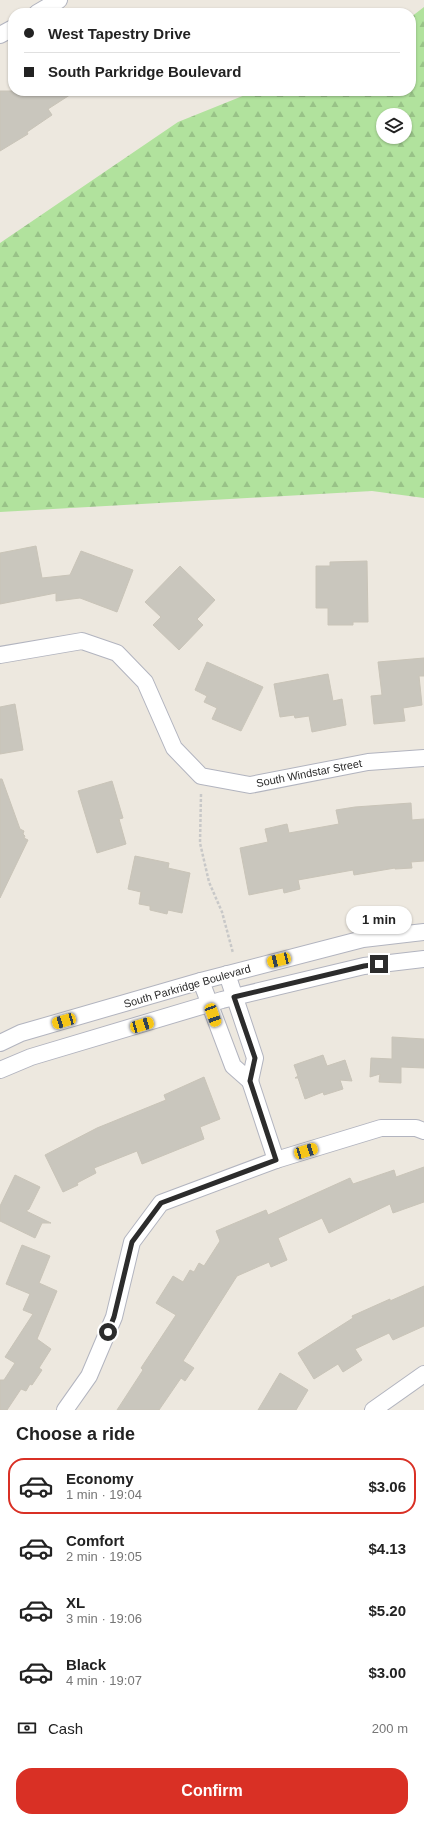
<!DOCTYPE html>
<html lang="en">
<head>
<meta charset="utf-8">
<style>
	:root { --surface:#fff; --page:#f2f2f2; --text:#222; --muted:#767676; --line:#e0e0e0; --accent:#d93025 }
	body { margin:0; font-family:Arial,sans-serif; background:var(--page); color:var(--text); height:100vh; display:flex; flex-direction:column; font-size:15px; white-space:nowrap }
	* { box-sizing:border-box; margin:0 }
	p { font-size:13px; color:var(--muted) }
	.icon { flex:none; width:22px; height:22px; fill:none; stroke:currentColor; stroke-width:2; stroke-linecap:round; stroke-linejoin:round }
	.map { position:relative; height:1410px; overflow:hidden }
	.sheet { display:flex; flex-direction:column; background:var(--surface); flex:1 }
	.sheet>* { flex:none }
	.hud { position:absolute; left:8px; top:8px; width:408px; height:88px; border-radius:16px; box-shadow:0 1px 3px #0004; display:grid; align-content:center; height:88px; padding:0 16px; background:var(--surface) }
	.fabs { position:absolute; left:376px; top:108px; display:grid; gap:8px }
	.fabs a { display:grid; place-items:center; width:36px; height:36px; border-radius:50%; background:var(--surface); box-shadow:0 1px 3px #0004; font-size:20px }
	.end { position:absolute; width:18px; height:18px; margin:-9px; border:5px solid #2c2c2c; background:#fff; box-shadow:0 0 0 2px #fff }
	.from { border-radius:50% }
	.bubble { position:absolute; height:28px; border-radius:14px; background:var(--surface); box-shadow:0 1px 3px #0004; font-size:13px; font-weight:700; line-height:28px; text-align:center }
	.car { position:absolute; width:12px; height:24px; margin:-12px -6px; border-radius:5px; box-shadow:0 0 3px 1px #0007; background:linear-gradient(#f5c518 24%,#345 0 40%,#f5c518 0 76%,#345 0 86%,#f5c518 0) }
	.hud b { display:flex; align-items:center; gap:14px; height:38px; font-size:15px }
	.hud b+b { border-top:1px solid var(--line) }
	.hud i { width:10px; height:10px; background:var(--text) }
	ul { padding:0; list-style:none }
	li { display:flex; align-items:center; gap:12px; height:56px; margin:0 8px 6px; padding:0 8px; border:2px solid transparent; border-radius:16px }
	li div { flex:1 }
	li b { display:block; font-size:15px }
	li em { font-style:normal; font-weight:700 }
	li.current { border-color:var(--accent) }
	li>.icon { width:36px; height:36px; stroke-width:1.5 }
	h2 { padding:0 16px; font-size:18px; line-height:48px }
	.pay { display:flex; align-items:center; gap:10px; height:44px; padding:0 16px; font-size:15px }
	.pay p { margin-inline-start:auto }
	.button { display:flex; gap:8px; margin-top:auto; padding:8px 16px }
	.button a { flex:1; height:46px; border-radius:16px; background:var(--accent); color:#fff; font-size:16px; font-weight:700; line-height:46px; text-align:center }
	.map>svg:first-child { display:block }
	.forest { fill:url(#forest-firs); fill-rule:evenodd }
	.building { fill:#c9c6bd; stroke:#c9c4b8 }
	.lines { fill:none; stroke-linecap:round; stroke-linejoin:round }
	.minor-casing { stroke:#b2b4bf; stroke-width:18 }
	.path { stroke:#c8c8c8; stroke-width:2.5; stroke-dasharray:3 2; stroke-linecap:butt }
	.minor { stroke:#fff; stroke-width:16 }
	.route { stroke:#2c2c2c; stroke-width:5 }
	.labels { text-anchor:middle; stroke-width:3.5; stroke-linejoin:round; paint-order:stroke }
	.street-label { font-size:11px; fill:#2c2c2c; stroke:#fff }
</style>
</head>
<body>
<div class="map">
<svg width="424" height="1410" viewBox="0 0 424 1410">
	<defs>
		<pattern id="forest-firs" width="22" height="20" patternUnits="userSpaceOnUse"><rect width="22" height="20" fill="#b1e29d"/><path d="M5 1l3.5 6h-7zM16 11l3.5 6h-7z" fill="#98c287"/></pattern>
	</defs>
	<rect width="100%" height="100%" fill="#ede8df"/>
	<path class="forest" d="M 424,7 L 424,498 L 372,491 L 0,512 L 0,243 L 178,122 L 255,91 L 411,91 L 411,17 ZM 383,115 L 405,115 L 405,137 L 383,137 Z"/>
	<g class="building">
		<polygon points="0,91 76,91 48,109 52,115 27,132 28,134 0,151"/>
		<polygon points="36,546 42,578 70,575 81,551 133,570 117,612 80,598 56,601 56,593 0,604 0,553"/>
		<polygon points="367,561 368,622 353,622 353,625 328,625 328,608 316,608 316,566 330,566 330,562"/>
		<polygon points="180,566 215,600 197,619 203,625 179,650 153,625 161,617 145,602"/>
		<polygon points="424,658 424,676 419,676 422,705 403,708 405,721 374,724 371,696 382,695 378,662"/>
		<polygon points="207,662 263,687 241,731 212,719 217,708 204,702 207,696 195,690"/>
		<polygon points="328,674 333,701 342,699 346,725 312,732 309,716 295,718 294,715 280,717 274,684"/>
		<polygon points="15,704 23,750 0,754 0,707"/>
		<polygon points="0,779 2,779 20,829 24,831 23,834 25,836 24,838 28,840 0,898"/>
		<polygon points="112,781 123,818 119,819 126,844 97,853 78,791"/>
		<polygon points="411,803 412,820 424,819 424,861 411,862 412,868 395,869 395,868 354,875 353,870 298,880 300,889 284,893 283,888 249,895 240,848 268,842 265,829 287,824 289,833 339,824 336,810 355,807"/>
		<polygon points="135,856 169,863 168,868 190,873 182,913 168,910 167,914 150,910 150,906 139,904 141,892 128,889"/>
		<polygon points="392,1037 424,1039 424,1068 401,1067 401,1083 379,1082 380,1074 370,1077 371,1058 392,1059"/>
		<polygon points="323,1055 327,1066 345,1060 352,1081 340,1080 343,1089 324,1095 323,1092 305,1099 298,1078 295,1078 298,1076 294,1065"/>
		<polygon points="204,1077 220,1119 200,1127 204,1139 142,1164 137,1151 94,1168 96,1173 77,1183 78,1185 63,1192 45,1155 97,1128 166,1100 164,1095"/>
		<polygon points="424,1167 424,1202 393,1213 390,1204 329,1233 322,1218 278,1238 287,1260 271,1267 269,1262 237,1276 183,1361 194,1368 185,1381 181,1378 159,1410 117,1410 143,1370 141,1368 176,1315 156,1303 173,1276 183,1282 190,1270 194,1272 199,1263 204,1266 220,1241 216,1231 266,1210 268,1215 350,1178 353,1184 394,1170 396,1177"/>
		<polygon points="15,1175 40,1187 29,1209 26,1211 51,1223 42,1223 35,1238 0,1221 0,1206"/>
		<polygon points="22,1245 50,1256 39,1283 57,1291 37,1339 51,1349 39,1368 42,1370 32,1385 30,1384 26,1391 21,1389 7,1410 0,1410 0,1380 4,1380 15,1363 5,1357 33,1314 23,1310 30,1294 6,1284"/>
		<polygon points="424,1286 424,1326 393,1340 389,1333 355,1349 362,1360 343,1372 338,1364 314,1379 298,1353 353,1318 352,1316 390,1299 390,1301"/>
		<polygon points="280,1373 308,1390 296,1410 258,1410"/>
	</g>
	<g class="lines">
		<defs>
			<g id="minor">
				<polyline points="37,13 59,0"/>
				<polyline points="0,35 13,28"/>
				<polyline points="0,655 82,641 117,653 145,682 174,748 201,776 250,785 368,762 424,758"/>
				<polyline points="227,974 255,1058 250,1081"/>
				<polyline points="201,981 233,1066 250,1081"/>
				<polyline points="0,1043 21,1033 201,981 363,939 424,932"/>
				<polyline points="0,1070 31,1057 222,1000 364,966 424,959"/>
				<polyline points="250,1081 276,1160 381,1128 416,1128 424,1131"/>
				<polyline points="65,1410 89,1376 114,1317 132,1242 161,1203 276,1160"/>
				<polyline points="373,1410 424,1374"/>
			</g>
		</defs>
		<use href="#minor" class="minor-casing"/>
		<polyline class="path" points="201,794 200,843 209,882 222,912 233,953"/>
		<use href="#minor" class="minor"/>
	</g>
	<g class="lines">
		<polyline class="route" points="108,1332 114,1317 132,1242 161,1203 276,1160 250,1081 255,1058 234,997 364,966 379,964"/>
	</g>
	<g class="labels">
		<g class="street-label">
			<text transform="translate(309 773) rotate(-11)" y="4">South Windstar Street</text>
			<text transform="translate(187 986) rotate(-16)" y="4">South Parkridge Boulevard</text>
		</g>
	</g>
</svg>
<div class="fabs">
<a><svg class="icon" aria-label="layers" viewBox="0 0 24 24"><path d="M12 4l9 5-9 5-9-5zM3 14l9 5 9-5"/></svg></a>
</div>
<i class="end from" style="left:108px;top:1332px"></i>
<i class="end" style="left:379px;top:964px"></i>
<div class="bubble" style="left:346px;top:906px;width:66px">1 min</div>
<i class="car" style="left:279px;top:960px;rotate:256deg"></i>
<i class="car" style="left:213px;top:1015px;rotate:160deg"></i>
<i class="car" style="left:64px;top:1021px;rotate:254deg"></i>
<i class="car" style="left:142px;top:1025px;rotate:74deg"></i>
<i class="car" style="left:306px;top:1151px;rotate:73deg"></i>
<div class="hud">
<b><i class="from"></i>West Tapestry Drive</b>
<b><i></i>South Parkridge Boulevard</b>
</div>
</div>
<section class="sheet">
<h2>Choose a ride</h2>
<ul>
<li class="current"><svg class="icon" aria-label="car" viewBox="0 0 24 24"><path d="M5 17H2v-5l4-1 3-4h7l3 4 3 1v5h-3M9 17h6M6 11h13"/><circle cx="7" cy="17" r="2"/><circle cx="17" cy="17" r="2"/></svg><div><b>Economy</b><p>1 min · 19:04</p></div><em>$3.06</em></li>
<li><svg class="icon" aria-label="car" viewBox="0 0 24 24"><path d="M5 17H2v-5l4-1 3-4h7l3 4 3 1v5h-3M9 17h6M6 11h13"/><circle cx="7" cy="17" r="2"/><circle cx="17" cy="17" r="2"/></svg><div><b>Comfort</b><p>2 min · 19:05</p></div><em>$4.13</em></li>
<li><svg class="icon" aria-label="car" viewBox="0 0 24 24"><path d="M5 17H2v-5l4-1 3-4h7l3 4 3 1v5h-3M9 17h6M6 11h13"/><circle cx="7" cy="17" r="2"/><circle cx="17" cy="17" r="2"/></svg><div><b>XL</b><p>3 min · 19:06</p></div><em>$5.20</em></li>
<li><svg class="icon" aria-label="car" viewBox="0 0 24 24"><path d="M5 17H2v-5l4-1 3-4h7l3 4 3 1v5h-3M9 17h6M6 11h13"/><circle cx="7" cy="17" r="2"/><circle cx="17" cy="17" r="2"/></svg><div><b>Black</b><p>4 min · 19:07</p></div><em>$3.00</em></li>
</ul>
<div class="pay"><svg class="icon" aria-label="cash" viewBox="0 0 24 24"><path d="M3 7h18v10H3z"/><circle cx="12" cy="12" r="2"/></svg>Cash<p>200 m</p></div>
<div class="button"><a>Confirm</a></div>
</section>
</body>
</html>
